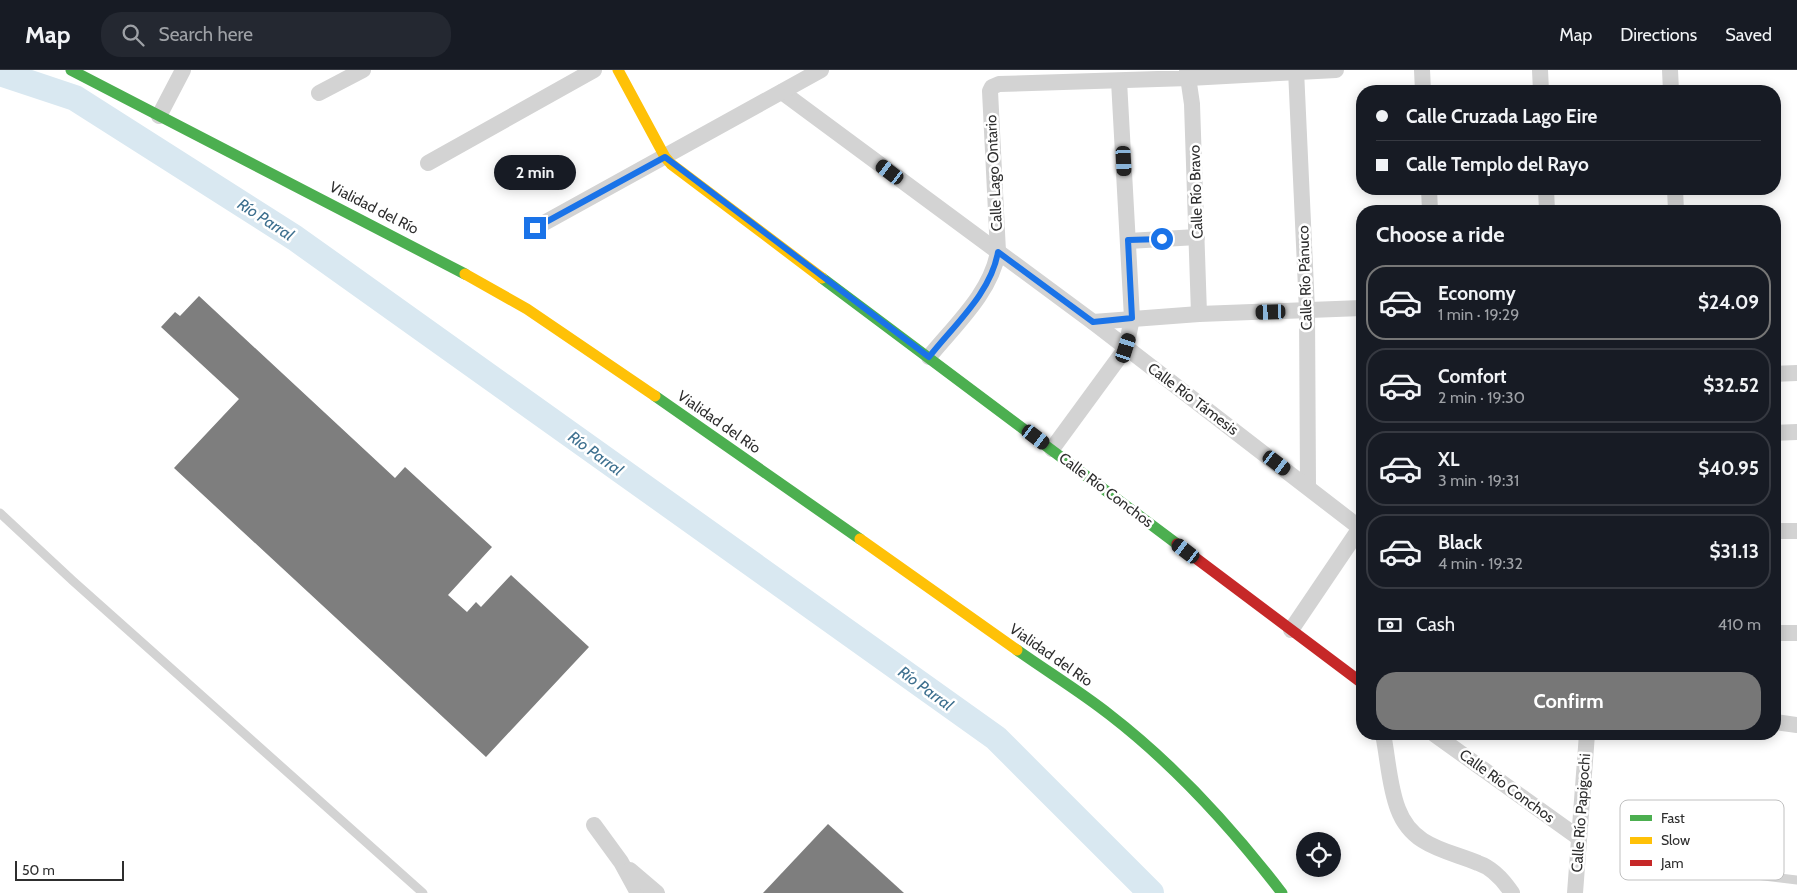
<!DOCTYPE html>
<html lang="en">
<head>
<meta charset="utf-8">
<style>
	:root { --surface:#171b24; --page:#242831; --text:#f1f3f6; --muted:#9ea1a6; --line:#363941; --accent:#777 }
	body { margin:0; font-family:Cabin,sans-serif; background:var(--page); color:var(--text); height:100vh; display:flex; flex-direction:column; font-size:19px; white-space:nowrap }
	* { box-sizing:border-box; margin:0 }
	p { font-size:16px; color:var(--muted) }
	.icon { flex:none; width:28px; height:28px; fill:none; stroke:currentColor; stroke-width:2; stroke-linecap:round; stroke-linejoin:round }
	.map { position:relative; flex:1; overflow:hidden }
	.details { position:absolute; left:1356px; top:135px; width:425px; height:535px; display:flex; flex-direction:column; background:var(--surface); border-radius:20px; box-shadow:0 2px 12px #0003 }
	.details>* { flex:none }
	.guide { position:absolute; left:1356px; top:15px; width:425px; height:110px; border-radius:20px; box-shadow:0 2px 12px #0003; display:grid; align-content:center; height:110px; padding:0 20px; background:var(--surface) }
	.tools { position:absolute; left:1296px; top:762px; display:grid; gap:10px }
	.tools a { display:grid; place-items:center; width:45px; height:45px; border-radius:50%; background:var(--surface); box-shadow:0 2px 12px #0003; font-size:25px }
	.scale { position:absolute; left:15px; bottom:12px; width:109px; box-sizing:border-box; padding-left:5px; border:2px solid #2e2e2e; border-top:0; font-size:14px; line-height:18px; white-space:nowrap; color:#2e2e2e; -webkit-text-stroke:4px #fff; paint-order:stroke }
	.end { position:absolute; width:22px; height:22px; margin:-11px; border:6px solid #1a73e8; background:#fff; box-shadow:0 0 0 2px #fff }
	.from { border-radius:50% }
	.bubble { position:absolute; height:35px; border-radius:18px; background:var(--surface); box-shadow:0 2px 12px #0003; font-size:16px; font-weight:700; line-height:35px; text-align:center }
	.car { position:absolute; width:15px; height:30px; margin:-15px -8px; border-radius:6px; box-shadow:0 0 4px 1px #0007; background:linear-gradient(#222 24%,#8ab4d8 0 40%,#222 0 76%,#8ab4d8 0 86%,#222 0) }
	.guide b { display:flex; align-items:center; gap:18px; height:48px; font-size:19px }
	.guide b+b { border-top:1px solid var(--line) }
	.guide i { width:12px; height:12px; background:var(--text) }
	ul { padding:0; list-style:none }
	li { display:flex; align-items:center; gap:15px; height:75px; margin:0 10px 8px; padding:0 10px; border:2px solid var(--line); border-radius:20px }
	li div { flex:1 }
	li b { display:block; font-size:19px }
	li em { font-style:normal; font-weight:700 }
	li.selected { border-color:var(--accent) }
	li>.icon { width:45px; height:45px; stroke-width:1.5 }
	h2 { padding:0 20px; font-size:22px; line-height:60px }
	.pay { display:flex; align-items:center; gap:12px; height:55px; padding:0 20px; font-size:19px }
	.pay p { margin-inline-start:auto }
	.button { display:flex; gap:10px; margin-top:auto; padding:10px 20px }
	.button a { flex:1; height:58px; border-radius:20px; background:var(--accent); color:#fff; font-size:20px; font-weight:700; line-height:58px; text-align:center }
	header { display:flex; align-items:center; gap:30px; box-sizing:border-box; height:70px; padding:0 25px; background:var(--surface); border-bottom:1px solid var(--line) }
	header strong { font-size:24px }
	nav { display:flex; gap:28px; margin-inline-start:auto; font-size:18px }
	.search { width:350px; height:45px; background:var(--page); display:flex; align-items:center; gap:12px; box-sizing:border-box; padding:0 18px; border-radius:20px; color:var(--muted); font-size:19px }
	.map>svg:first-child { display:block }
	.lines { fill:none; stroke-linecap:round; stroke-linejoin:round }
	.river { stroke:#d9e8f1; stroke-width:26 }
	.building { fill:#7e7e7e }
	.lane { stroke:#d3d3d3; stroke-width:9 }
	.street { stroke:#d3d3d3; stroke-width:16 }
	.fast { stroke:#4caf50; stroke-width:11 }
	.slow { stroke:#ffc107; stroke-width:11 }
	.jam { stroke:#c62828; stroke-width:11 }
	.route { stroke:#1a73e8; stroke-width:6 }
	.labels { text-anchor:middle; stroke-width:5; stroke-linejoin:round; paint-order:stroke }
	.street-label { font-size:15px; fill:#2e2e2e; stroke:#fff }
	.water-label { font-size:16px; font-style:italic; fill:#3e708f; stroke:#fff }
	.key { fill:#fff; stroke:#c0c0c0; stroke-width:1 }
	.key-label { font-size:14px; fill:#2e2e2e }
</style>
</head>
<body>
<header>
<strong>Map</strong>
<div class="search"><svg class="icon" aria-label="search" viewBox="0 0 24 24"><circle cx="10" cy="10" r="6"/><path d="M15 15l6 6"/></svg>Search here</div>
<nav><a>Map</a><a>Directions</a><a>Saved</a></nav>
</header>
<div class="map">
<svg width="1797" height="823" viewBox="0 0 1797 823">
	<rect width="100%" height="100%" fill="#fff"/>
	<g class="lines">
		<polyline class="river" points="0,3 75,28 295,168 996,668 1151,823"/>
	</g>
	<g class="building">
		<polygon points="199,226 395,408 405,397 492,477 448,525 467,542 476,532 481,537 511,505 589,577 486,687 174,398 239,329 161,257 175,242 180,246"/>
		<polygon points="828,754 904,823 763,823"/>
	</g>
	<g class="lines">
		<g class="lane">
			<polyline points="0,443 73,511 423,823"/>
			<polyline points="1682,796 1797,810"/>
		</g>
		<g class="street">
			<polyline points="1187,0 1192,34 1199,244"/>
			<polyline points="1296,0 1307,240 1308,416"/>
			<polyline points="1422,0 1423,21"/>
			<polyline points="1540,0 1541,21"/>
			<polyline points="1670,0 1671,21"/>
			<polyline points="782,22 1093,252 1360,458"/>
			<polyline points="319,23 363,0"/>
			<polyline points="159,46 183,0"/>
			<polyline points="428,93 594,0"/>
			<polyline points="1429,119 1430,141"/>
			<polyline points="1546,119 1547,141"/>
			<polyline points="1675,119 1676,141"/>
			<polyline points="535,158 821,0"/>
			<polyline points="1128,171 1197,167"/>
			<polyline points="1093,252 1199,244 1362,238"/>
			<path d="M 929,287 C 954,256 991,223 998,182 L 990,21 L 992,17 L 999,14 L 1189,8 L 1336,0"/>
			<polyline points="1775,304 1797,303"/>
			<polyline points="1775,363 1797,362"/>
			<polyline points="1052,379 1126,278 1132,248 1119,11"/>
			<polyline points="1775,461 1797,461"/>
			<polyline points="1291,560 1362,455"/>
			<polyline points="1775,563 1797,563"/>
			<polyline points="1775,652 1797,655"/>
			<path d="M 1383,664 C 1388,688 1389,716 1398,739 C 1412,777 1447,780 1478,793 C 1493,798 1504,811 1512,823"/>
			<polyline points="1434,664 1579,768"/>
			<polyline points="594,755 621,792 638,823"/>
			<polyline points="630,800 657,823"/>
			<polyline points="1575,823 1587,664"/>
		</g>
		<g class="fast">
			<polyline points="71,0 465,204"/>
			<polyline points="822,208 1177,474"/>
			<polyline points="655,326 860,469"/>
			<path d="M 1017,580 C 1048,602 1081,622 1110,645 C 1176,696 1232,758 1282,823"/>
		</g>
		<g class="slow">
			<polyline points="618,0 665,87 671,94 822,208"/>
			<polyline points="465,204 527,239 655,326"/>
			<polyline points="860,469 1017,580"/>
		</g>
		<polyline class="jam" points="1177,474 1362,613"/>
	</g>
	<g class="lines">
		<path class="route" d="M 535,158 L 665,87 L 929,287 C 954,255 991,223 998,182 L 1093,252 L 1132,248 L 1128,170 L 1162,169"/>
	</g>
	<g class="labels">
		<g class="street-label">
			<text transform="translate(994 103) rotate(-93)" y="5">Calle Lago Ontario</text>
			<text transform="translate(1196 122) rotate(-92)" y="5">Calle Río Bravo</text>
			<text transform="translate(374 138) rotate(27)" y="5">Vialidad del Río</text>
			<text transform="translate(1305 208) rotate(-92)" y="5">Calle Río Pánuco</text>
			<text transform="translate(1193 329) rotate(37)" y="5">Calle Río Támesis</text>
			<text transform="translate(719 352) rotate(35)" y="5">Vialidad del Río</text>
			<text transform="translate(1106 420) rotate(37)" y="5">Calle Río Conchos</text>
			<text transform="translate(1051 585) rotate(35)" y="5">Vialidad del Río</text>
			<text transform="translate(1507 716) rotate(36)" y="5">Calle Río Conchos</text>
			<text transform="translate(1581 743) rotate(-86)" y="5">Calle Río Papigochi</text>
		</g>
		<g class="water-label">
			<text transform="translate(266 149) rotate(33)" y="6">Río Parral</text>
			<text transform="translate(596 383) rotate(36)" y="6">Río Parral</text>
			<text transform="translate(926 618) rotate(36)" y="6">Río Parral</text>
		</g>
	</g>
	<rect x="1620" y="730" width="164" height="80" rx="8" class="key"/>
	<rect x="1630" y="745" width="22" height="6" fill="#4caf50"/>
	<rect x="1630" y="767" width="22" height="7" fill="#ffc107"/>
	<rect x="1630" y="790" width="22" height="6" fill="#c62828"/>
	<g class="key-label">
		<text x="1661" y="753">Fast</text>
		<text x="1661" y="775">Slow</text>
		<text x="1661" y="798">Jam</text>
	</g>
</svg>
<div class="tools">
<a><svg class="icon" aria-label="locate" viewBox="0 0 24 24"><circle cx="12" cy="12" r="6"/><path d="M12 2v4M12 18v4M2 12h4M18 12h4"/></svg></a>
</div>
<div class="scale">50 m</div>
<i class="end from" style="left:1162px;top:169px"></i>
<i class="end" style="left:535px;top:158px"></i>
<div class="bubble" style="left:494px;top:85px;width:82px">2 min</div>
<i class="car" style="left:1124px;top:91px;rotate:177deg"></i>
<i class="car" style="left:890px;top:102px;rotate:307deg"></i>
<i class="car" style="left:1271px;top:242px;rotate:268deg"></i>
<i class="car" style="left:1126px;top:278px;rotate:18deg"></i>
<i class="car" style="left:1036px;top:367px;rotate:127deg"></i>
<i class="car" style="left:1277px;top:393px;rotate:127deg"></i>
<i class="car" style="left:1186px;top:481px;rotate:307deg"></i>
<div class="guide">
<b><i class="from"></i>Calle Cruzada Lago Eire</b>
<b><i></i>Calle Templo del Rayo</b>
</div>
<section class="details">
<h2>Choose a ride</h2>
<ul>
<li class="selected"><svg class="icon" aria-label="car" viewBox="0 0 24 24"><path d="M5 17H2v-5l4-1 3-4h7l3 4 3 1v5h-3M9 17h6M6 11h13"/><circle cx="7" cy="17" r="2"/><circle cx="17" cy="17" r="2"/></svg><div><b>Economy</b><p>1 min · 19:29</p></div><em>$24.09</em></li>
<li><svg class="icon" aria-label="car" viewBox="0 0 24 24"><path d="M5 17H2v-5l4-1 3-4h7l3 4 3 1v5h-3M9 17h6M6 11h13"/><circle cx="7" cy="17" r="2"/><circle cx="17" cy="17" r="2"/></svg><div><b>Comfort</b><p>2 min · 19:30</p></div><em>$32.52</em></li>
<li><svg class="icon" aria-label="car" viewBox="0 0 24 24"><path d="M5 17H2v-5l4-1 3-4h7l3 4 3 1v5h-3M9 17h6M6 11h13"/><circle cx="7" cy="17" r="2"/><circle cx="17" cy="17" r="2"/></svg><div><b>XL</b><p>3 min · 19:31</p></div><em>$40.95</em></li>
<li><svg class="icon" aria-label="car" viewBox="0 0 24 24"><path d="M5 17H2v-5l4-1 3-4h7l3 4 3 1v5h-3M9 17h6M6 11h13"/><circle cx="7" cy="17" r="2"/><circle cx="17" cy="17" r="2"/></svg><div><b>Black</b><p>4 min · 19:32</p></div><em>$31.13</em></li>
</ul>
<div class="pay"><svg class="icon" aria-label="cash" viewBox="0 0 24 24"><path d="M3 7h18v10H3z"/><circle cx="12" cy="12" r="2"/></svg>Cash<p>410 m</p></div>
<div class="button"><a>Confirm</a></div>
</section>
</div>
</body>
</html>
